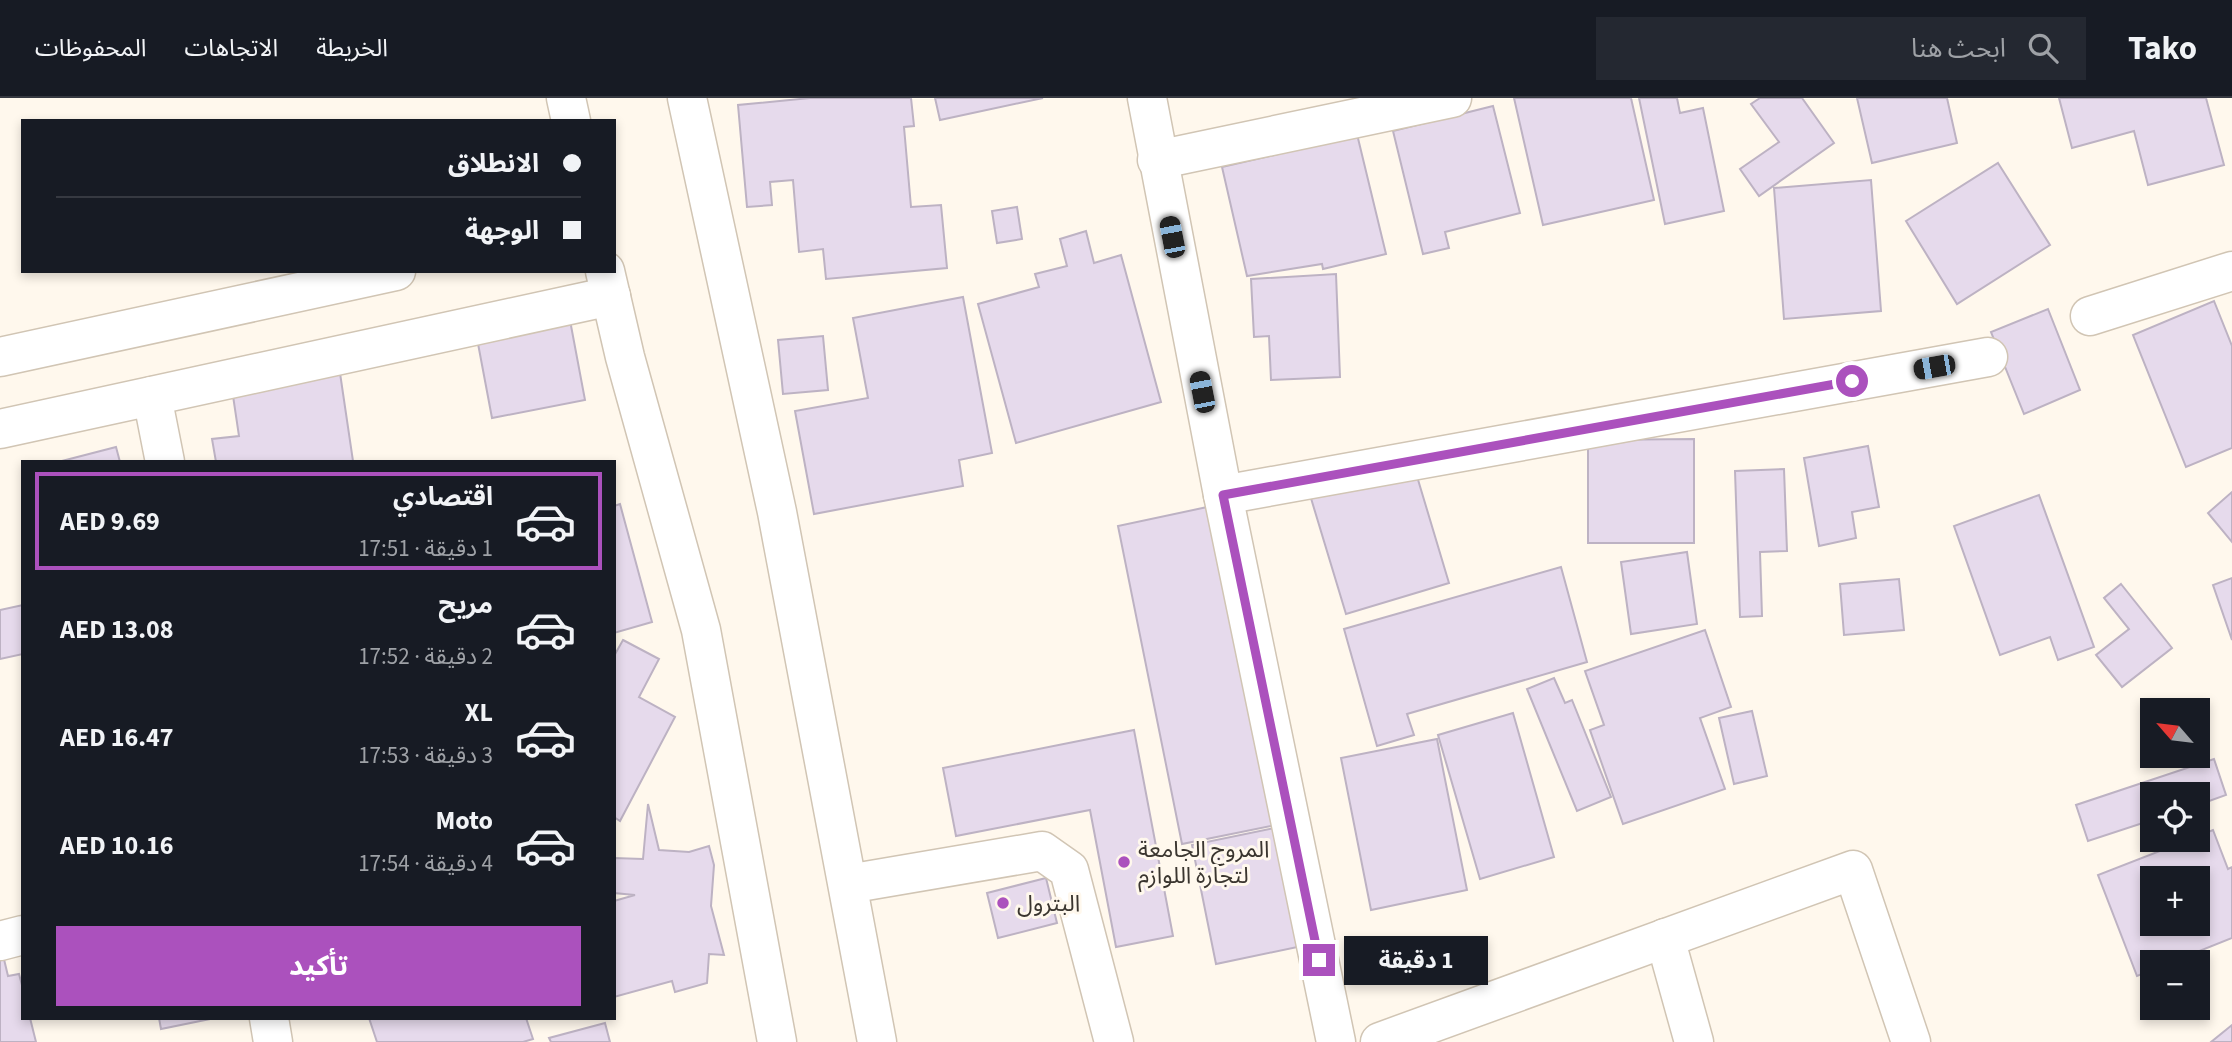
<!DOCTYPE html>
<html lang="ar">
<head>
<meta charset="utf-8">
<style>
	:root { --surface:#171b24; --page:#242831; --text:#f1f3f6; --muted:#9ea1a6; --line:#363941; --accent:#ab51bd }
	body { margin:0; font-family:"Source Sans 3","Noto Sans Arabic",sans-serif; background:var(--page); color:var(--text); direction:rtl; height:100vh; display:flex; flex-direction:column; font-size:26px; white-space:nowrap }
	* { box-sizing:border-box; margin:0 }
	p { font-size:23px; color:var(--muted) }
	.icon { flex:none; width:38px; height:38px; fill:none; stroke:currentColor; stroke-width:2; stroke-linecap:round; stroke-linejoin:round }
	.map { position:relative; flex:1; overflow:hidden; direction:ltr }
	.drawer { position:absolute; left:21px; top:362px; width:595px; height:560px; display:flex; flex-direction:column; background:var(--surface); border-radius:0px; box-shadow:0 4px 10px #0003; direction:rtl }
	.drawer>* { flex:none }
	.top-card { position:absolute; left:21px; top:21px; width:595px; height:154px; border-radius:0px; box-shadow:0 4px 10px #0003; direction:rtl; display:grid; align-content:center; height:154px; padding:0 35px; background:var(--surface) }
	.needle { width:46px; rotate:298deg }
	.tools { position:absolute; left:2140px; top:600px; display:grid; gap:14px }
	.tools a { display:grid; place-items:center; width:70px; height:70px; border-radius:0px; background:var(--surface); box-shadow:0 4px 10px #0003; font-size:35px }
	.end { position:absolute; width:32px; height:32px; margin:-16px; border:9px solid #ab51bd; background:#fff; box-shadow:0 0 0 4px #fff }
	.from { border-radius:50% }
	.bubble { position:absolute; height:49px; border-radius:0px; background:var(--surface); box-shadow:0 4px 10px #0003; font-size:23px; font-weight:700; line-height:49px; text-align:center; direction:rtl }
	.car { position:absolute; width:21px; height:42px; margin:-21px -10px; border-radius:9px; box-shadow:0 0 5px 2px #0007; background:linear-gradient(#222 24%,#8ab4d8 0 40%,#222 0 76%,#8ab4d8 0 86%,#222 0) }
	.top-card b { display:flex; align-items:center; gap:24px; height:66px; font-size:26px }
	.top-card b+b { border-top:2px solid var(--line) }
	.top-card i { width:18px; height:18px; background:var(--text) }
	ul { padding:12px 0 0; list-style:none }
	li { display:flex; align-items:center; gap:21px; height:98px; margin:0 14px 10px; padding:0 21px; border:4px solid transparent; border-radius:0px }
	li div { flex:1 }
	li b { display:block; font-size:26px }
	li em { font-style:normal; font-weight:700 }
	li.current { border-color:var(--accent) }
	li>.icon { width:63px; height:63px; stroke-width:1.5 }
	.primary-button { display:flex; gap:14px; margin-top:auto; padding:14px 35px }
	.primary-button a { flex:1; height:80px; border-radius:0px; background:var(--accent); color:#fff; font-size:28px; font-weight:700; line-height:80px; text-align:center }
	header { display:flex; align-items:center; gap:42px; box-sizing:border-box; height:98px; padding:0 35px; background:var(--surface); border-bottom:2px solid var(--line) }
	header strong { font-size:33px }
	nav { display:flex; gap:38px; margin-inline-start:auto; font-size:24px }
	.search { width:490px; height:63px; background:var(--page); display:flex; align-items:center; gap:18px; box-sizing:border-box; padding:0 24px; border-radius:0px; color:var(--muted); font-size:26px }
	.map>svg:first-child { display:block }
	.building { fill:#e6daec; stroke:#bdb2c3; stroke-width:2; fill-rule:evenodd }
	.lines { fill:none; stroke-linecap:round; stroke-linejoin:round }
	.minor-casing { stroke:#d1c5b4; stroke-width:41 }
	.tertiary-casing { stroke:#d1c5b4; stroke-width:41 }
	.minor { stroke:#fff; stroke-width:38 }
	.tertiary { stroke:#fff; stroke-width:38 }
	.route { stroke:#ab51bd; stroke-width:9 }
	.poi-dot { fill:#ab51bd; stroke:#fff8ed; stroke-width:2.5 }
	.labels { text-anchor:middle; stroke-width:6; stroke-linejoin:round; paint-order:stroke }
	.poi-label { font-size:23px; fill:#3a352f; stroke:#fff8ed; text-anchor:start }
</style>
</head>
<body>
<header>
<strong>Tako</strong>
<div class="search"><svg class="icon" aria-label="search" viewBox="0 0 24 24"><circle cx="10" cy="10" r="6"/><path d="M15 15l6 6"/></svg>ابحث هنا</div>
<nav><a>الخريطة</a><a>الاتجاهات</a><a>المحفوظات</a></nav>
</header>
<div class="map">
<svg width="2232" height="944" viewBox="0 0 2232 944">
	<rect width="100%" height="100%" fill="#fff8ed"/>
	<g class="building">
		<polygon points="810,0 911,0 914,28 904,29 911,109 941,107 947,170 826,181 823,151 799,154 793,82 770,84 772,107 747,109 738,7"/>
		<polygon points="935,0 1043,0 940,22"/>
		<polygon points="1514,0 1631,0 1654,102 1543,127"/>
		<polygon points="1639,0 1677,0 1680,15 1703,10 1724,113 1665,126"/>
		<polygon points="1760,0 1802,0 1834,45 1759,98 1740,71 1779,44 1751,6"/>
		<polygon points="1857,0 1947,0 1957,45 1872,65"/>
		<polygon points="2059,0 2206,0 2224,67 2148,87 2134,33 2072,50"/>
		<polygon points="1493,8 1520,115 1445,134 1449,150 1423,156 1393,33"/>
		<polygon points="1356,32 1386,156 1323,171 1322,166 1247,178 1222,69 1278,56"/>
		<polygon points="1998,65 2050,147 1957,206 1906,123"/>
		<polygon points="1871,82 1881,213 1784,221 1774,90"/>
		<polygon points="1017,109 1022,141 997,145 992,113"/>
		<polygon points="1086,133 1094,165 1121,157 1161,304 1016,345 978,206 1039,189 1035,176 1067,168 1060,141"/>
		<polygon points="1336,176 1340,279 1271,282 1269,238 1254,239 1251,181"/>
		<polygon points="963,199 992,355 959,362 963,388 814,416 795,313 868,300 853,220"/>
		<polygon points="2214,203 2232,248 2232,350 2186,369 2133,237"/>
		<polygon points="2048,211 2080,292 2024,316 1991,234"/>
		<polygon points="569,217 585,302 492,320 476,235"/>
		<polygon points="823,238 828,292 783,296 778,242"/>
		<polygon points="340,275 353,363 216,364 212,341 239,338 232,291"/>
		<polygon points="1694,341 1694,445 1588,445 1588,342"/>
		<polygon points="1868,348 1879,409 1852,414 1856,440 1819,448 1804,360"/>
		<polygon points="116,349 120,364 58,364"/>
		<polygon points="1413,365 1449,485 1346,516 1310,397"/>
		<polygon points="1784,371 1787,453 1760,454 1762,518 1740,519 1735,373"/>
		<polygon points="2232,394 2232,444 2208,415"/>
		<polygon points="2039,397 2094,549 2058,562 2050,539 2000,557 1954,428"/>
		<polygon points="620,406 652,524 614,535 614,408"/>
		<polygon points="1212,408 1276,727 1182,746 1118,428"/>
		<polygon points="1687,454 1697,526 1631,536 1621,464"/>
		<polygon points="1561,469 1587,564 1407,616 1414,637 1377,648 1344,531"/>
		<polygon points="2232,480 2232,542 2213,487"/>
		<polygon points="1899,481 1904,532 1844,537 1840,486"/>
		<polygon points="2121,486 2172,550 2122,589 2096,557 2129,531 2104,500"/>
		<polygon points="23,507 23,556 0,561 0,512"/>
		<polygon points="1705,532 1731,609 1700,620 1725,691 1623,726 1590,632 1604,627 1585,573"/>
		<polygon points="623,542 659,561 639,599 675,619 620,723 614,719 614,558"/>
		<polygon points="1554,580 1565,605 1572,602 1611,699 1577,713 1527,591"/>
		<polygon points="1752,613 1767,678 1734,686 1719,620"/>
		<polygon points="1513,615 1554,759 1480,781 1438,637"/>
		<polygon points="1134,632 1173,838 1116,849 1090,712 956,738 943,670"/>
		<polygon points="1437,641 1467,792 1371,812 1341,660"/>
		<polygon points="2214,661 2226,697 2198,707 2198,696 2152,696 2152,722 2088,743 2076,707"/>
		<polygon points="648,706 659,752 689,754 709,748 714,767 711,808 724,857 709,856 707,885 675,894 672,883 614,899 614,803 635,797 614,795 614,760 643,761"/>
		<polygon points="1284,728 1307,847 1216,866 1192,747"/>
		<path d="M 2213,732 L 2228,771 L 2232,769 L 2232,840 L 2172,864 L 2152,864 L 2152,872 L 2137,878 L 2098,777 L 2188,742 L 2198,742 L 2198,738 ZM 2152,780 L 2198,780 L 2198,826 L 2152,826 Z"/>
		<polygon points="1046,780 1057,825 998,840 987,795"/>
		<polygon points="3,857 8,878 19,876 23,891 23,920 30,920 36,944 0,944 0,858"/>
		<polygon points="159,920 215,920 161,931"/>
		<polygon points="369,920 526,920 533,941 523,944 377,944"/>
		<polygon points="605,925 610,944 551,944 549,940"/>
		<polygon points="2232,927 2232,944 2211,944"/>
	</g>
	<g class="lines">
		<defs>
			<g id="minor">
				<polyline points="1147,0 1223,397 1336,944"/>
				<polyline points="1157,62 1452,0"/>
				<polyline points="2090,218 2232,173"/>
				<polyline points="0,259 396,173"/>
				<polyline points="152,298 165,364"/>
				<polyline points="0,331 611,198"/>
				<polyline points="1223,397 1988,259"/>
				<polyline points="848,786 1042,753 1069,772 1114,944"/>
				<polyline points="1665,840 1694,944"/>
				<polyline points="0,843 23,837"/>
				<polyline points="269,920 273,944"/>
				<polyline points="1380,944 1853,772 1911,944"/>
			</g>
			<g id="tertiary">
				<polyline points="566,0 571,23"/>
				<polyline points="687,0 777,414 877,944"/>
				<polyline points="605,173 625,259 701,532 777,944"/>
			</g>
		</defs>
		<use href="#minor" class="minor-casing"/>
		<use href="#tertiary" class="tertiary-casing"/>
		<use href="#minor" class="minor"/>
		<use href="#tertiary" class="tertiary"/>
	</g>
	<g class="lines">
		<polyline class="route" points="1319,862 1223,397 1852,283"/>
	</g>
	<g class="poi-dot">
		<circle cx="1124" cy="764" r="7"/>
		<circle cx="1003" cy="805" r="7"/>
	</g>
	<g class="labels">
		<g class="poi-label">
			<text x="1138" y="759">المروج الجامعة<tspan x="1138" dy="26">لتجارة اللوازم</tspan></text>
			<text x="1017" y="813">البترول</text>
		</g>
	</g>
</svg>
<div class="tools">
<a><svg class="needle" viewBox="-14 -14 28 28"><path d="M0-13l5 13h-10z" fill="#e53935"/><path d="M0 13l5-13h-10z" fill="#9ea1a6"/></svg></a>
<a><svg class="icon" aria-label="locate" viewBox="0 0 24 24"><circle cx="12" cy="12" r="6"/><path d="M12 2v4M12 18v4M2 12h4M18 12h4"/></svg></a>
<a>+</a>
<a>−</a>
</div>
<i class="end from" style="left:1852px;top:283px"></i>
<i class="end" style="left:1319px;top:862px"></i>
<div class="bubble" style="left:1344px;top:838px;width:144px">1 دقيقة</div>
<i class="car" style="left:1172px;top:139px;rotate:349deg"></i>
<i class="car" style="left:1934px;top:269px;rotate:260deg"></i>
<i class="car" style="left:1202px;top:294px;rotate:349deg"></i>
<div class="top-card">
<b><i class="from"></i>الانطلاق</b>
<b><i></i>الوجهة</b>
</div>
<section class="drawer">
<ul>
<li class="current"><svg class="icon" aria-label="car" viewBox="0 0 24 24"><path d="M5 17H2v-5l4-1 3-4h7l3 4 3 1v5h-3M9 17h6M6 11h13"/><circle cx="7" cy="17" r="2"/><circle cx="17" cy="17" r="2"/></svg><div><b>اقتصادي</b><p>1 دقيقة · 17:51</p></div><em>AED 9.69</em></li>
<li><svg class="icon" aria-label="car" viewBox="0 0 24 24"><path d="M5 17H2v-5l4-1 3-4h7l3 4 3 1v5h-3M9 17h6M6 11h13"/><circle cx="7" cy="17" r="2"/><circle cx="17" cy="17" r="2"/></svg><div><b>مريح</b><p>2 دقيقة · 17:52</p></div><em>AED 13.08</em></li>
<li><svg class="icon" aria-label="car" viewBox="0 0 24 24"><path d="M5 17H2v-5l4-1 3-4h7l3 4 3 1v5h-3M9 17h6M6 11h13"/><circle cx="7" cy="17" r="2"/><circle cx="17" cy="17" r="2"/></svg><div><b>XL</b><p>3 دقيقة · 17:53</p></div><em>AED 16.47</em></li>
<li><svg class="icon" aria-label="car" viewBox="0 0 24 24"><path d="M5 17H2v-5l4-1 3-4h7l3 4 3 1v5h-3M9 17h6M6 11h13"/><circle cx="7" cy="17" r="2"/><circle cx="17" cy="17" r="2"/></svg><div><b>Moto</b><p>4 دقيقة · 17:54</p></div><em>AED 10.16</em></li>
</ul>
<div class="primary-button"><a>تأكيد</a></div>
</section>
</div>
</body>
</html>
